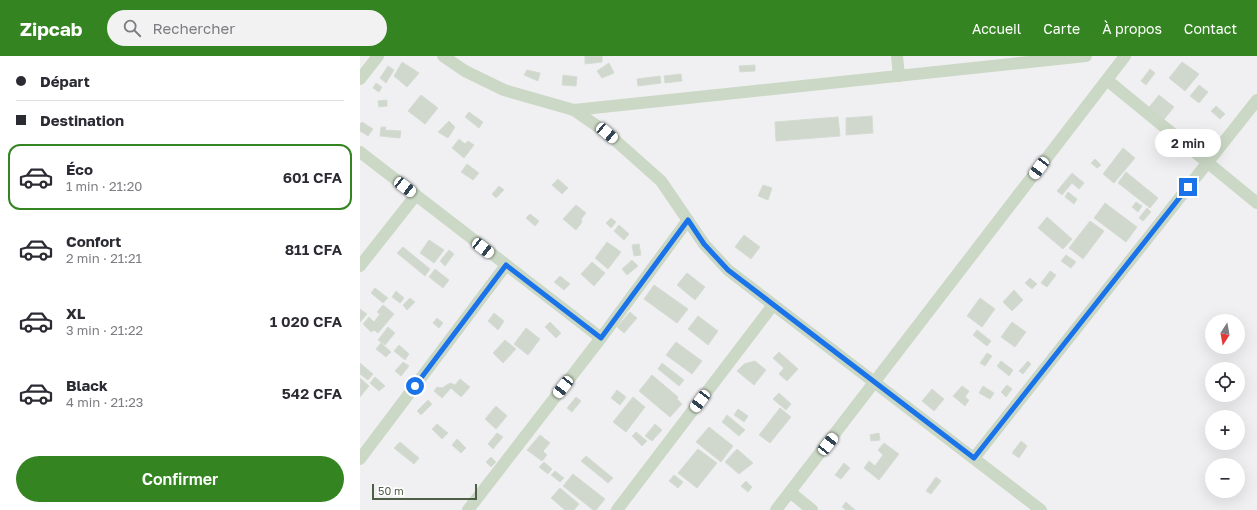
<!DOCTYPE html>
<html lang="fr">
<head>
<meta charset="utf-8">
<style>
	:root { --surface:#fff; --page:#f2f2f3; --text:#2b2b33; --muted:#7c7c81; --line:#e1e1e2; --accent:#348521 }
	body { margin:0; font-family:"Golos Text",sans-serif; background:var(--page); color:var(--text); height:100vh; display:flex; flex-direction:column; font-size:15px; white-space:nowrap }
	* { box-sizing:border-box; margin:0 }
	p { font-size:13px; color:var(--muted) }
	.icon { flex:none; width:22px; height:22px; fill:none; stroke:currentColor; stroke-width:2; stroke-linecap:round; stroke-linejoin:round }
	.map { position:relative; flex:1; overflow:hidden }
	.sheet { display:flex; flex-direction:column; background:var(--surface); width:360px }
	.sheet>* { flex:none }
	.guide { display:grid; align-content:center; height:88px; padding:0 16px; background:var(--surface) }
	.needle { width:26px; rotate:191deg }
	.fabs { position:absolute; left:845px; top:258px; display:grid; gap:8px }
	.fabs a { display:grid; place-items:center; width:40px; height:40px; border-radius:50%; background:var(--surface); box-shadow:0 4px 16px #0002; font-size:20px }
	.scale { position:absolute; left:12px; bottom:10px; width:105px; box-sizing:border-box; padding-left:4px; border:2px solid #4e5f46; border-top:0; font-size:11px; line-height:14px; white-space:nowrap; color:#4e5f46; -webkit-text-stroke:3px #fff; paint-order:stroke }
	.end { position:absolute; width:18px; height:18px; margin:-9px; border:5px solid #1a73e8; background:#fff; box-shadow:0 0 0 2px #fff }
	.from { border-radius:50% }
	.bubble { position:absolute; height:28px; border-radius:14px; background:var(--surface); box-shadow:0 4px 16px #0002; font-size:13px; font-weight:600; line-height:28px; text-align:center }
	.car { position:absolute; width:12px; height:24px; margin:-12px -6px; border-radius:5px; box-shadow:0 0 3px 1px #0007; background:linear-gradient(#fff 24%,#345 0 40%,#fff 0 76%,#345 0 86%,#fff 0) }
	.guide b { display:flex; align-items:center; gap:14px; height:38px; font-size:15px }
	.guide b+b { border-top:1px solid var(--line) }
	.guide i { width:10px; height:10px; background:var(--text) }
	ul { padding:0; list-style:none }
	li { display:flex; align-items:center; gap:12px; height:66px; margin:0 8px 6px; padding:0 8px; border:2px solid transparent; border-radius:12px }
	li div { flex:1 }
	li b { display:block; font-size:15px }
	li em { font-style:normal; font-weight:600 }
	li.active { border-color:var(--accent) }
	li>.icon { width:36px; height:36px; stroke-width:1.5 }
	.cta { display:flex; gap:8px; margin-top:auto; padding:8px 16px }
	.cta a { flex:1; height:46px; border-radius:24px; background:var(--accent); color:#fff; font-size:16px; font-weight:600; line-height:46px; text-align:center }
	header { display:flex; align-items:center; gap:24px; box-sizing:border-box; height:56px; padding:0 20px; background:var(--accent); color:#fff }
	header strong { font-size:19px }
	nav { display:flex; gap:22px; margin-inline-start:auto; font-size:14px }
	.search { width:280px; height:36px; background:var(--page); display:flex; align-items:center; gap:10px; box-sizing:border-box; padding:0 14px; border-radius:22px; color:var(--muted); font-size:15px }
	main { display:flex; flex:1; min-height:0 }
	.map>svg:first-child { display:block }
	.building { fill:#d0d8ce; stroke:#d4dcd3 }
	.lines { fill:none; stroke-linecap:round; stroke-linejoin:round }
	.street { stroke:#cbd8c5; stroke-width:12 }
	.route { stroke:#1a73e8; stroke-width:5 }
</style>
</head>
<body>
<header>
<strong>Zipcab</strong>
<div class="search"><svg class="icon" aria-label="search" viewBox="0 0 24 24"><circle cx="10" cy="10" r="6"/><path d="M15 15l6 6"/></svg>Rechercher</div>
<nav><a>Accueil</a><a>Carte</a><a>À propos</a><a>Contact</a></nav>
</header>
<main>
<section class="sheet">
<div class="guide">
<b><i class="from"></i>Départ</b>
<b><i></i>Destination</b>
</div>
<ul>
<li class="active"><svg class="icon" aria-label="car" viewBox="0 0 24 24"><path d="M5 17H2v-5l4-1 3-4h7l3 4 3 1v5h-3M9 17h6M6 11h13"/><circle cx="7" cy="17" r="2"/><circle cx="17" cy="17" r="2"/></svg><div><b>Éco</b><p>1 min · 21:20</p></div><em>601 CFA</em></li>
<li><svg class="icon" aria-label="car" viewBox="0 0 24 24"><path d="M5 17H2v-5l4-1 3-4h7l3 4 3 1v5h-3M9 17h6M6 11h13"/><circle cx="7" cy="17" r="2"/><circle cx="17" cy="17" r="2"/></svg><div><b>Confort</b><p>2 min · 21:21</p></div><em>811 CFA</em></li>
<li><svg class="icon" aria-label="car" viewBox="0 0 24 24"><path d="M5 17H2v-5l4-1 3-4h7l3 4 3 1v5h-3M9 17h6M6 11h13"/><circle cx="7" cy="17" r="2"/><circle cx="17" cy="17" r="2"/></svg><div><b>XL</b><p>3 min · 21:22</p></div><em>1 020 CFA</em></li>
<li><svg class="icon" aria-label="car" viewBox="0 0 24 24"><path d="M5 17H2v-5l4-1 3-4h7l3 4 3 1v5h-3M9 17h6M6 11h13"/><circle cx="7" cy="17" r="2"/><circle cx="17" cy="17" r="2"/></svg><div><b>Black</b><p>4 min · 21:23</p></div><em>542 CFA</em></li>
</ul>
<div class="cta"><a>Confirmer</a></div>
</section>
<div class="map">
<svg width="897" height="454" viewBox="0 0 897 454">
	<rect width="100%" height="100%" fill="#f0f0f3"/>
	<g class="building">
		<polygon points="225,0 242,0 242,6 225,8"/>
		<polygon points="42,6 59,17 47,31 34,20"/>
		<polygon points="822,6 839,18 825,35 809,22"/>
		<polygon points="249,7 254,17 242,22 237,15"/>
		<polygon points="395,9 395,15 380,16 379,10"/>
		<polygon points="28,10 34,14 26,27 20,22"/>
		<polygon points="790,13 795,17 786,29 781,25"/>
		<polygon points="167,14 180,17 178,25 164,19"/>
		<polygon points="321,18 322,25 305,27 304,20"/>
		<polygon points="203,19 217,21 216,30 202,29"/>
		<polygon points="300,20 301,27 278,30 277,23"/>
		<polygon points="16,27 22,31 19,36 13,32"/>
		<polygon points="839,29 848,36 839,47 830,40"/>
		<polygon points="61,39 78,52 65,68 48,55"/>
		<polygon points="799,39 814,51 801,67 786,55"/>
		<polygon points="27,44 27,50 19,51 18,45"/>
		<polygon points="856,50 865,58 860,63 851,55"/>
		<polygon points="109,56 123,66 119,72 105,61"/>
		<polygon points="512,60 513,77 486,79 486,62"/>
		<polygon points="478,61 480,80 416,85 415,66"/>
		<polygon points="89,65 95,71 88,82 78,76"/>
		<polygon points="2,66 13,73 8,80 0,75 0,68"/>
		<polygon points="21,71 26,71 25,74 41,75 40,82 20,80"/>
		<polygon points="99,83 105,88 108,85 114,89 104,102 92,92"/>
		<polygon points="763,92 775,102 754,127 743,118"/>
		<polygon points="735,103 741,109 737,112 731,107"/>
		<polygon points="107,108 119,117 113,124 101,116"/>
		<polygon points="766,116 798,142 790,152 758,127"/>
		<polygon points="712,117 724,127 719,133 712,127 702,139 697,135"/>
		<polygon points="198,123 208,132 202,138 192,129"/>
		<polygon points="403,129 412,132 408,144 398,140"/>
		<polygon points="139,130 144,134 136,142 132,138"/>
		<polygon points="708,136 717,143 714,148 705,141"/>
		<polygon points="776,146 782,150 778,156 772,151"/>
		<polygon points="745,147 777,171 766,186 734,162"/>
		<polygon points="216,149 226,157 221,163 222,166 216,174 203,163"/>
		<polygon points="787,152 791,156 783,165 779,162"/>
		<polygon points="170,158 179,165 175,170 166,162"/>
		<polygon points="687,161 712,183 703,193 678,172"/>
		<polygon points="251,162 256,166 251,172 246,167"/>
		<polygon points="730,165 744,175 723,203 709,192"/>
		<polygon points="259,169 269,178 264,184 254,175"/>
		<polygon points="384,179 400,191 391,203 375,191"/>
		<polygon points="69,184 84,194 74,207 60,197"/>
		<polygon points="247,186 261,196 248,213 235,202"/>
		<polygon points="279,188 281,199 274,200 272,189"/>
		<polygon points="43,191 70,213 65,220 37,197"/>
		<polygon points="89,194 94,198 85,210 80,205"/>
		<polygon points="706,199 716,206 711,212 701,205"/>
		<polygon points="272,204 278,210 267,219 262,213"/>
		<polygon points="232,206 245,217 234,230 221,218"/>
		<polygon points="75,213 89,224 83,232 69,221"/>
		<polygon points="690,215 696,219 687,231 681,227"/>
		<polygon points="327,217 345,231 335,244 317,229"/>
		<polygon points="200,220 210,228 204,234 194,226"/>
		<polygon points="670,222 677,228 672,233 665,227"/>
		<polygon points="294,229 328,253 317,267 284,243"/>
		<polygon points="15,232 28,242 23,247 11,237"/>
		<polygon points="654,234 663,244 652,255 643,246"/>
		<polygon points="36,235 44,242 40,247 32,241"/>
		<polygon points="50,242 55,246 47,254 43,249"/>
		<polygon points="620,242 635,253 622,271 607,260"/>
		<polygon points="23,249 34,258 18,277 14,274 11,276 3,268 9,261 14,266 20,258 17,256"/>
		<polygon points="0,253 7,258 0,266"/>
		<polygon points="270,256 277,262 264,277 257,271"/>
		<polygon points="134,257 144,265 138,274 128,265"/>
		<polygon points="338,260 358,275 348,289 328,273"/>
		<polygon points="77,262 83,267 79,272 73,267"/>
		<polygon points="190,266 201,277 196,282 185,271"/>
		<polygon points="652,266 666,276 655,291 641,281"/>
		<polygon points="28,271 35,277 25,289 18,284"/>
		<polygon points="166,272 180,283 168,299 154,288"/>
		<polygon points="617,274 631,285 627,290 613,279"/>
		<polygon points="145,284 156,293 143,307 133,297"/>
		<polygon points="316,286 342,305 332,318 306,299"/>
		<polygon points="21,287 31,296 26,301 16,293"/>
		<polygon points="39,289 49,298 45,304 34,295"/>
		<polygon points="419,296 438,313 427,325 419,318 424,312 413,302"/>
		<polygon points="627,297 632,300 625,310 620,307"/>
		<polygon points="395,305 406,314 394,329 377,315 384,308"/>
		<polygon points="641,305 653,314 649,320 637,310"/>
		<polygon points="668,305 671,308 663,318 659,315"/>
		<polygon points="43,306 49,310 41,320 35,315"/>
		<polygon points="0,307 13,318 8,324 0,318"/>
		<polygon points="302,307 324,324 319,330 298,313"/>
		<polygon points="292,319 318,341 317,343 322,348 310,361 279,335"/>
		<polygon points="15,321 25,330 19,335 10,327"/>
		<polygon points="0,322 9,330 0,341"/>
		<polygon points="100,323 110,331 101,341 91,332 82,342 74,335 77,331 82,332 90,327 95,329"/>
		<polygon points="647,329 652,333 646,341 641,336"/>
		<polygon points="602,330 609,335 605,341 609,344 605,350 593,340"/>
		<polygon points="623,330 634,337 630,343 619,337"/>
		<polygon points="572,333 584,343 574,355 562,345"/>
		<polygon points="257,334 266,341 260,349 251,342"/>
		<polygon points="419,337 431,348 426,354 413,343"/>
		<polygon points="216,341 221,345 212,356 207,352"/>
		<polygon points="273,341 285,351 266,376 253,366"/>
		<polygon points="68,344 72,348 61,359 57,355"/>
		<polygon points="136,350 147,360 136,373 125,363"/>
		<polygon points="420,352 431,361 410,387 399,379"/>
		<polygon points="378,353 388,360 384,366 374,359"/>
		<polygon points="367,359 385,374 379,380 362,366"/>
		<polygon points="77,368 88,377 82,383 72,373"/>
		<polygon points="295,368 302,374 292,385 285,380"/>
		<polygon points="349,371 373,390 361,406 336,386"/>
		<polygon points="276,376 287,385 282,390 272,380"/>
		<polygon points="137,377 143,381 133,393 128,388"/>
		<polygon points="519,377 520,384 511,385 510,379"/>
		<polygon points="180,379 190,387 183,395 187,399 182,405 167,394"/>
		<polygon points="97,383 106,392 101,397 92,389"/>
		<polygon points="661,385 667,390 659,402 652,397"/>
		<polygon points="40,386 59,402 54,408 34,392"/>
		<polygon points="524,387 539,398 519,424 504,412 509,405 515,410 523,399 518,394"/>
		<polygon points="338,393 357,407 337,432 318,417"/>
		<polygon points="377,393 393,407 379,418 365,406"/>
		<polygon points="226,400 253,422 248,427 221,405"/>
		<polygon points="131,401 136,406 131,411 126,406"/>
		<polygon points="184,406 192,413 188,418 179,411"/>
		<polygon points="484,407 490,412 481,423 475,419"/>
		<polygon points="195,415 204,422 200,426 191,419"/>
		<polygon points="213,418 245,443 236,454 233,454 203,430"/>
		<polygon points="314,419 323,426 318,432 309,425"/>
		<polygon points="576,421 581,425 571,438 566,435"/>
		<polygon points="386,425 392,431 388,436 381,430"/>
		<polygon points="200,432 219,448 214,454 205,454 191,442"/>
		<polygon points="486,446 495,454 486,454 482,451"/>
	</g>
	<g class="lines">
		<g class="street">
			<polyline points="83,0 105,15 144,34 214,54 247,77 301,125 344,188 368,214 681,454"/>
			<polyline points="537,0 539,20"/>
			<polyline points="0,23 18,0"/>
			<polyline points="747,24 897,147"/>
			<polyline points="214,54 726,0"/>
			<polyline points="0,96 241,282"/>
			<polyline points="0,210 56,139"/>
			<polyline points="614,402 897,44"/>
			<polyline points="0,403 146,209"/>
			<polyline points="430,436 452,454"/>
			<polyline points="108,454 241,282 328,164"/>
			<polyline points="257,454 413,249"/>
			<polyline points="416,454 765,0"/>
		</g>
	</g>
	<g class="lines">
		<polyline class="route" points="55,330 146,209 241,282 328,164 344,188 368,214 614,402 828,131"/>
	</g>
</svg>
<div class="fabs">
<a><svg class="needle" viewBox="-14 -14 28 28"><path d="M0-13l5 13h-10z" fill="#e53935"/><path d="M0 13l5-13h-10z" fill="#7c7c81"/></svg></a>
<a><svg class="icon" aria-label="locate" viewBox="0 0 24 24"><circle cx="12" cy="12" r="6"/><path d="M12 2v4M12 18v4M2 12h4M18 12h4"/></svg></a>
<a>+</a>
<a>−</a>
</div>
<div class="scale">50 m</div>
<i class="end from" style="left:55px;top:330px"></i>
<i class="end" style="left:828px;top:131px"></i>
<div class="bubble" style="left:795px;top:73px;width:66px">2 min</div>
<i class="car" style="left:247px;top:77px;rotate:130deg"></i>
<i class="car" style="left:679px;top:112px;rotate:217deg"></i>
<i class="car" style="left:45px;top:131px;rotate:128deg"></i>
<i class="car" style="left:123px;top:192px;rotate:128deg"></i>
<i class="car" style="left:203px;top:331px;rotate:218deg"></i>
<i class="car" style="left:340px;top:345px;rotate:217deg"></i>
<i class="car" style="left:468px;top:388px;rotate:38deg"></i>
</div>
</main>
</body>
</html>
